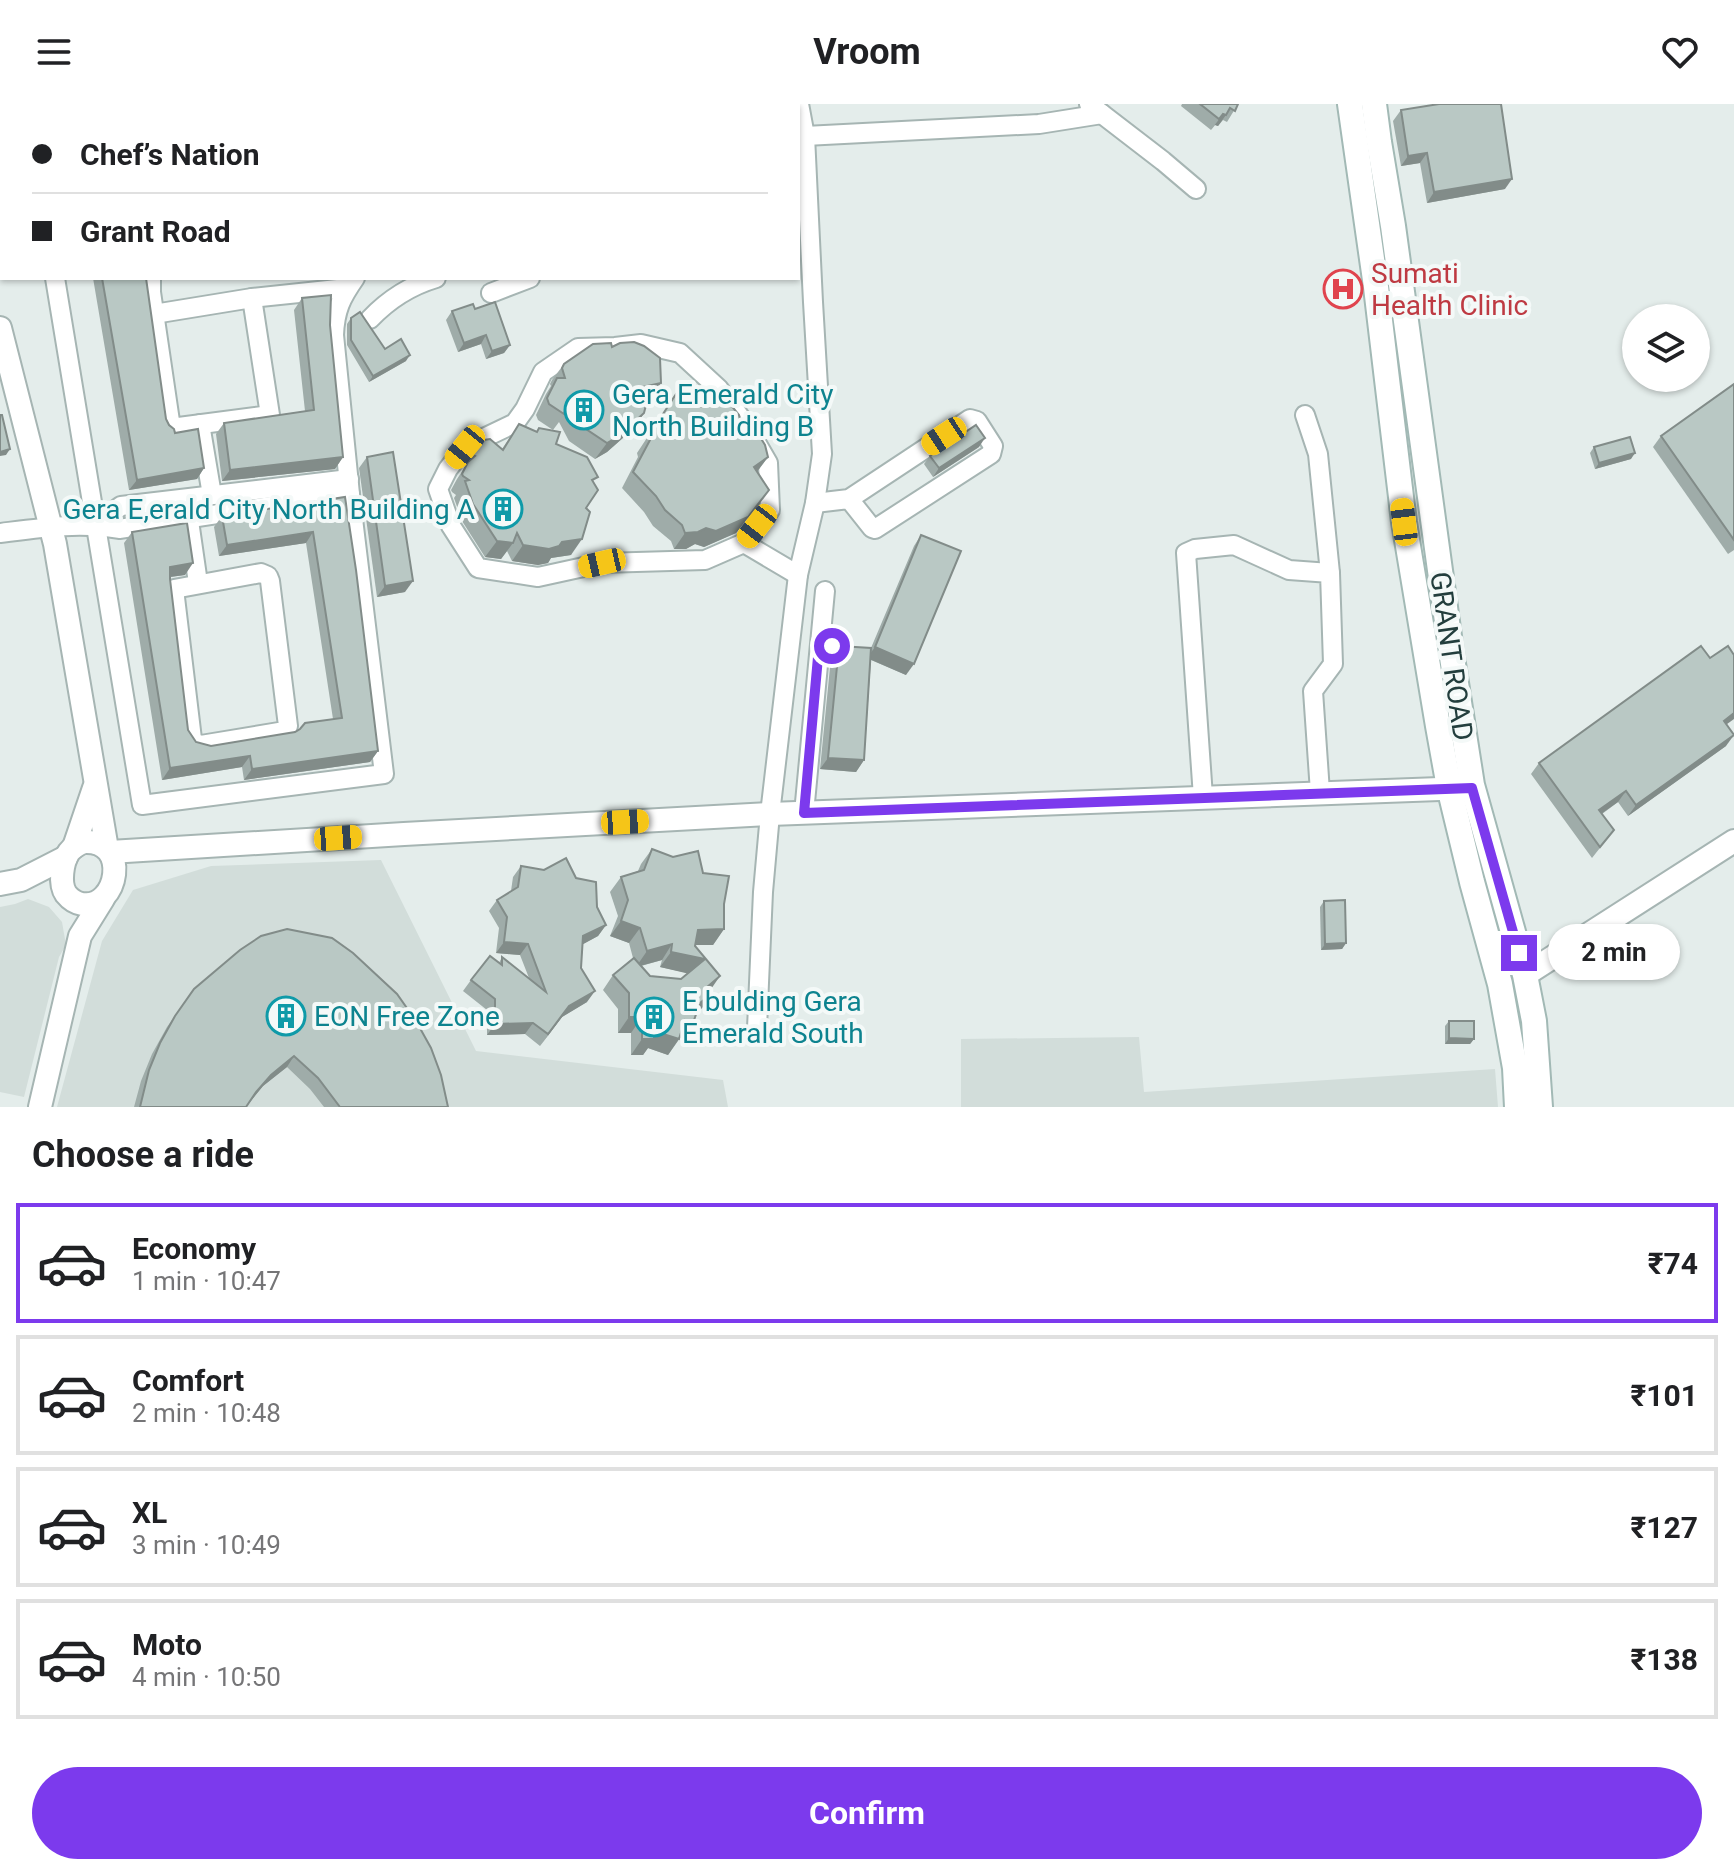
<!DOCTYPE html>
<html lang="en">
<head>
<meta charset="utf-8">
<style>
	:root { --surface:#fff; --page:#f2f2f2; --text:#202124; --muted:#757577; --line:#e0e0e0; --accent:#7c3aed }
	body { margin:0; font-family:Roboto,sans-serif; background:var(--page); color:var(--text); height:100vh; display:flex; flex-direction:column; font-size:30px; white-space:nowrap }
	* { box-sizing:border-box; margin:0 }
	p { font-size:26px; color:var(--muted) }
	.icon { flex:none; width:44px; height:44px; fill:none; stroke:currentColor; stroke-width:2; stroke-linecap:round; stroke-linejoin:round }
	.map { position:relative; height:1003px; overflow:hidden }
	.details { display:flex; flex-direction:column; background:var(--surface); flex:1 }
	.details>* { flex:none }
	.hud { position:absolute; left:0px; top:0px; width:800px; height:176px; box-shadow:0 2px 6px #0004; display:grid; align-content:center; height:176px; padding:0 32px; background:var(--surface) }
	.controls { position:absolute; left:1622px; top:200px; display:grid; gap:16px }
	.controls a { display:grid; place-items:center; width:88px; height:88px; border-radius:50%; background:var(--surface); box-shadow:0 2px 6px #0004; font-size:40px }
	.end { position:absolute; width:36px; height:36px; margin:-18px; border:10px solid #7c3aed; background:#fff; box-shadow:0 0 0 4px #fff }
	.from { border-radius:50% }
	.bubble { position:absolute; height:56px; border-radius:28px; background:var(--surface); box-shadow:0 2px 6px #0004; font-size:26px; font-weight:700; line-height:56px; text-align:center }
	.car { position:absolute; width:24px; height:48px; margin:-24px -12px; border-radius:10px; box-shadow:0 0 6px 2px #0007; background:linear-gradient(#f5c518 24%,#345 0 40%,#f5c518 0 76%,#345 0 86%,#f5c518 0) }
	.hud b { display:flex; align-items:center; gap:28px; height:76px; font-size:30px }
	.hud b+b { border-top:2px solid var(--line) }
	.hud i { width:20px; height:20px; background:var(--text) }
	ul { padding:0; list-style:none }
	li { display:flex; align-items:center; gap:24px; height:120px; margin:0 16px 12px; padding:0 16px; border:4px solid var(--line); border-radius:0px }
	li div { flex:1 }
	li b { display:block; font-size:30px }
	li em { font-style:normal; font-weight:700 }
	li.on { border-color:var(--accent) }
	li>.icon { width:72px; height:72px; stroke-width:1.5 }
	h2 { padding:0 32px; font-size:36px; line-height:96px }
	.action { display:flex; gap:16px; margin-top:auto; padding:16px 32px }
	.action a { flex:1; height:92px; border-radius:48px; background:var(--accent); color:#fff; font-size:32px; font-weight:700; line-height:92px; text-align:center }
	header { display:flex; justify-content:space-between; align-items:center; height:104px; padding:0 32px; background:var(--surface); font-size:36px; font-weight:700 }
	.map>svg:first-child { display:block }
	.built { fill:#d2ddda }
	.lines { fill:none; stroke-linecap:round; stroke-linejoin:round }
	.minor-casing { stroke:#a6b5b3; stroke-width:22 }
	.tertiary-casing { stroke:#a6b5b3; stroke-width:26 }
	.secondary-casing { stroke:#a2b9b5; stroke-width:28 }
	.minor { stroke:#fff; stroke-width:18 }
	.tertiary { stroke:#fff; stroke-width:22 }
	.secondary { stroke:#fff; stroke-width:24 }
	.wall { fill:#9faca9; fill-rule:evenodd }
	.shaded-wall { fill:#828c89 }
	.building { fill:#b9c8c4; stroke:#828c89; stroke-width:2 }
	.route { stroke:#7c3aed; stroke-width:10 }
	.labels { text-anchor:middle; stroke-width:8; stroke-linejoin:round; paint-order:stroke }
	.health-label { font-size:28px; fill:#be3a42; stroke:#f4f9f8; text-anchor:start }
	.culture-label { font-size:28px; fill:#0d838f; stroke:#f4f9f8; text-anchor:start }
	.street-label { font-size:28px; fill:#233e3d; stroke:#f4f9f8 }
</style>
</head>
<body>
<header><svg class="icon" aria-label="menu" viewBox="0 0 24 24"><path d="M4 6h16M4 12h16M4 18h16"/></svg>Vroom<svg class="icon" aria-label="heart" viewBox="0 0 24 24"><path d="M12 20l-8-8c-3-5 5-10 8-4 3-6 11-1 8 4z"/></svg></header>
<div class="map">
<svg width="1734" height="1003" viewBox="0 0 1734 1003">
	<rect width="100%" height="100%" fill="#e4edeb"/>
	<g class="built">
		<polygon points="381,756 476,947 723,976 728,1003 57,1003 102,837 133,786 211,762"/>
		<polygon points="28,795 49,803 62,818 66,841 59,853 24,993 0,988 0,803 15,800"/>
		<polygon points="1139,933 1144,988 1495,965 1498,1003 961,1003 961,935"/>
	</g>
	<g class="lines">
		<defs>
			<g id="minor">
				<polyline points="1089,0 1163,57 1196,85"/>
				<polyline points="11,2 12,0"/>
				<polyline points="100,2 100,0"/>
				<polyline points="330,2 330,0"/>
				<polyline points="528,2 535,0"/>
				<polyline points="805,32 1039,20 1102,10"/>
				<polyline points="0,35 2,39"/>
				<polyline points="0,107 2,107"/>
				<path d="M 55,174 L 142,701 L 384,670 L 350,390 L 334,231 C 335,206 341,194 355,174"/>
				<polyline points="151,174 151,188 171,324 270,311 252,194"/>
				<polyline points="491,189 530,174"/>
				<polyline points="154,210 252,194 347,184"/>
				<path d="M 370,215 C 389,195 409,182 436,174"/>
				<polyline points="1305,311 1318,350 1330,469"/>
				<polyline points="200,320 212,391"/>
				<polyline points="815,399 849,395 872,424 875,425 991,350 993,342 977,317 970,315 849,395"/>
				<polyline points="187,403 198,479"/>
				<polyline points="95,421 121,402 349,375"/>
				<path d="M 0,429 C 40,424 79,418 119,425 L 350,390"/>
				<polyline points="744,439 705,456 602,459 538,473 478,464 451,422 438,385 448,365 465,343 515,319 525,305 543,268 578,244 615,243 641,240 680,249 718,284 746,321 768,359 770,406 744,439 798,471"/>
				<polygon points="261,469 268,472 270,477 288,622 285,627 201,641 195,640 192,635 174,485"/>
				<polyline points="1203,693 1186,449 1195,445 1234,441 1289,466 1330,469 1333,560 1313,587 1320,688"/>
				<polyline points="804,709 825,487"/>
				<polyline points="757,924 763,788 770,710 798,471 815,399 822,350 813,198 805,32 799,0"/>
			</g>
			<g id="tertiary">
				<polyline points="0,224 55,440 107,745"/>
				<path d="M 84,738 C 131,735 118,806 82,800 C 76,799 70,795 66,790 C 59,780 62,758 69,748 C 73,743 78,740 84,738 Z"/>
				<polyline points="74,743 94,684"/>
				<polyline points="110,748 404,730 770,710 1467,684"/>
				<polyline points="0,780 21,776 66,753"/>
				<polyline points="1525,871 1734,737"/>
				<polyline points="40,1003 80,832 103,795"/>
			</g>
			<g id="secondary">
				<polyline points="1350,0 1376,183 1404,418 1438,622 1449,683 1472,778 1500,880 1515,964 1517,1003"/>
				<polyline points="1374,0 1379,38 1393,122 1451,547 1472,681 1525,871 1534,917 1540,1003"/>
			</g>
		</defs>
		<use href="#minor" class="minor-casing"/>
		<use href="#tertiary" class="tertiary-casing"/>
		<use href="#secondary" class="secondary-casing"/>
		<use href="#minor" class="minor"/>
		<use href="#tertiary" class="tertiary"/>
		<use href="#secondary" class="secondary"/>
	</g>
	<g class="wall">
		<polygon points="1182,0 1238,0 1227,18 1223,16 1218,22 1215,21 1211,26 1181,2"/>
		<polygon points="1401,6 1505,85 1427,99 1420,59 1401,62 1393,17"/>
		<polygon points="93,174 146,174 166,315 175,329 204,364 197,375 129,386"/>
		<polygon points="302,194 330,221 343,353 335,365 222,377 216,330 224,319 305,307 294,206"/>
		<polygon points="475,205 510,241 504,249 486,255 481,240 458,248 446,216 452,207"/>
		<polygon points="351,214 385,245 406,257 369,278 347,241 347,220"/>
		<polygon points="612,243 650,295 647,296 644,309 633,325 607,348 595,355 569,337 559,318 553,326 538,316 536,311 546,290 551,282 550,280 552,276 564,260"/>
		<polygon points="1734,280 1734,446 1728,450 1653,343 1661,332"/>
		<polygon points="676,290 702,303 742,320 768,353 757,368 758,402 736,429 704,443 695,440 686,445 674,445 671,437 653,422 644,408 622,384 638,353 637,349"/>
		<polygon points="519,320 536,328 539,324 594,379 571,451 551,454 548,459 538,461 512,457 507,447 501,455 485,453 462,417 454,394 456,391 452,388 451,386 457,375 473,351 502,345"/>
		<polygon points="979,343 933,373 924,360 930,352"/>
		<polygon points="1594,343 1631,355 1595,365 1590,349"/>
		<polygon points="367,353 405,488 377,493 359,364"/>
		<polygon points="345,393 378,647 370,658 244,676 242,663 162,676 124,439 132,428 185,471 170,473 188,626 196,638 211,642 295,628 333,615 306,439 219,452 214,423 222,412"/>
		<polygon points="921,431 906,571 871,556 864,656 856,668 820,665 831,553 839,542 871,544 914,442"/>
		<polygon points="1710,554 1727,620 1726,642 1628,712 1618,698 1602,710 1614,726 1592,754 1531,670 1539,659"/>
		<path d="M 652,745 L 703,769 L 724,800 L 724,825 L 713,841 L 695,841 L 710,886 L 712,889 L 702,904 L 697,908 L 683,934 L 680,934 L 668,951 L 648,944 L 643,951 L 631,951 L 631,929 L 618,929 L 618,905 L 603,886 L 613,871 L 633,854 L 629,839 L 610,832 L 618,812 L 610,788 L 621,773 L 638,767 L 641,760 ZM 662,856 L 660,863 L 688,869 L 681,875 L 650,872 L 641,862 Z"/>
		<polygon points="521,762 576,774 597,803 606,821 598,832 583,840 581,864 587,898 562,913 540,942 525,930 487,931 487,906 463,887 471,876 499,859 502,853 529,874 520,851 496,849 499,824 489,807 497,796 511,787 513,773"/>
		<polygon points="1324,797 1346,839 1342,845 1321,846 1320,803"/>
		<polygon points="194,885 448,1003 324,1003 310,985 287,963 263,982 246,1003 134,1003 141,977 152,950 167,923"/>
		<polygon points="1449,917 1474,935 1470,940 1445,940 1445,922"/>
	</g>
	<g class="shaded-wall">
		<polygon points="127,0 197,0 208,2 138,2"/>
		<polygon points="365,0 430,0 429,2"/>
		<polygon points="1223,10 1226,11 1218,22 1215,21 1211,26"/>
		<polygon points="1427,49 1420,59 1401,62 1408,52"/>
		<polygon points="1512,75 1505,85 1427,99 1434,88"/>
		<polygon points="486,231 481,240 458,248 464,239"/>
		<polygon points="510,241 504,249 486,255 492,247"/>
		<polygon points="410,251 406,257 369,278 373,272"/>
		<polygon points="661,279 650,295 632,299 643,283"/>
		<polygon points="644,309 633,325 607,348 595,355 607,339"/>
		<polygon points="985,334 979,343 933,373 939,364"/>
		<polygon points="10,345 6,351 0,352 0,348"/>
		<polygon points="1635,349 1631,355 1595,365 1599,359"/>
		<polygon points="343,353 335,365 222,377 230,366"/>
		<polygon points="768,353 756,369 754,363"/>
		<polygon points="204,364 197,375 129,386 137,376"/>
		<polygon points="769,386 736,429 704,443 695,440 686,445 674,445 685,429"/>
		<polygon points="313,428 306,439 219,452 227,441"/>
		<polygon points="582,435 571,451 551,454 548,459 538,461 512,457 523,441"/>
		<polygon points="497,437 513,439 501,455 485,453"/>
		<polygon points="193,459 185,471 162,474 170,463"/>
		<polygon points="413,477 405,488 377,493 385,482"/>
		<polygon points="875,543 914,560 906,571 867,554"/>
		<polygon points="1734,609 1734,615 1716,628 1724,617"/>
		<polygon points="1734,631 1726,642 1628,712 1636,701"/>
		<polygon points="378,647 370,658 244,676 252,665"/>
		<polygon points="250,652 242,663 162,676 170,664"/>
		<polygon points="828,654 864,656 856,668 820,665"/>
		<polygon points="1626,687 1618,698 1591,717 1599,706"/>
		<polygon points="621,817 640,824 629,839 610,832"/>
		<polygon points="606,821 598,832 576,844 583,832"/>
		<polygon points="724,825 713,841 687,841 698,826"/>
		<polygon points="504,838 528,840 520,851 496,849"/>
		<polygon points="1346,839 1342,845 1321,846 1325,840"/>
		<polygon points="672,840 662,856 636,863 647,847"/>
		<polygon points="671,848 705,855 694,871 660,863"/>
		<polygon points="720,872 709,888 707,883"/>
		<polygon points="595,887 587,898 562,913 540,942 569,902"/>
		<polygon points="712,889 702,904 689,915 700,899"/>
		<polygon points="629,913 642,913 631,929 618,929"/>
		<polygon points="685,916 693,919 683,934 674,932"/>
		<polygon points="533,919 525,930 487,931 495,920"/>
		<polygon points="654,927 679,935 668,951 648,944 643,951 631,951 642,935"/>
		<polygon points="1449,934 1474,935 1470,940 1445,940"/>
		<polygon points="294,952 287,963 263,982 249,999 256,988 271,971"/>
	</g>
	<g class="building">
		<polygon points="26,0 69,0 70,1 24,2"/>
		<polygon points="197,0 244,0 245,1 245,2 208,2"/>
		<polygon points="278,0 314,0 314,2 279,2"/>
		<polygon points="1200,0 1238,0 1235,7 1230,4 1226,11 1223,10 1219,15"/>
		<polygon points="1439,0 1501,0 1512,75 1434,88 1427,49 1408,52 1401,6"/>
		<polygon points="102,174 146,174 166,315 169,321 174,325 175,329 198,325 204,364 137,376"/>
		<polygon points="331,191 330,221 343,353 230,366 224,319 314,306 302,194"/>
		<polygon points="495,198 510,241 492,247 486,231 464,239 452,207 473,200 475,205"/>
		<polygon points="360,208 385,245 401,235 410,251 373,272 351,236 351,214"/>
		<polygon points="634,238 644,242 660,254 661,279 643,283 648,293 644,309 619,332 607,339 580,321 568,296 564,310 549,300 547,294 557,274 565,274 562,264 564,260 593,240 611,239 612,243 620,239"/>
		<polygon points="1734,280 1734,436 1661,332"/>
		<polygon points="676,290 702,303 726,295 739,311 742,320 757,328 765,341 768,353 754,363 769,386 748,413 716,427 706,424 698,428 685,429 682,421 665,406 656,392 633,368 650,336 648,333"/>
		<polygon points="0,311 2,311 10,345 0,348"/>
		<polygon points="519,320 537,328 539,324 560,328 556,340 587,353 598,373 592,376 598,386 586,404 590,408 582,435 562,438 559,442 549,445 523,441 517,429 513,439 497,437 473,400 465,377 469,376 463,372 462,370 468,358 475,352 473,351 484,336 490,335 503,346"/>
		<polygon points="976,321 985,334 939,364 930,352"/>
		<polygon points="1630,333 1635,349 1599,359 1594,343"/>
		<polygon points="393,348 413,477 385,482 367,353"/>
		<polygon points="345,393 356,466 378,647 252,665 250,652 170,664 132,428 187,419 193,459 170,463 170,475 188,626 196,638 211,642 295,628 300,625 305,619 342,614 313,428 227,441 222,412"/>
		<polygon points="921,431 961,447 914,560 875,543"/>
		<polygon points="839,542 871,544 864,656 828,654"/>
		<polygon points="1701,542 1710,554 1728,542 1734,551 1734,609 1724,617 1734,631 1636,701 1626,687 1599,706 1614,726 1600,743 1539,659"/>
		<polygon points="652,745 673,753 698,747 703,769 729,772 724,800 724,825 698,826 695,842 720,872 707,883 712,889 700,899 693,919 685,916 679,935 654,927 654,935 642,935 642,913 629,913 629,889 613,871 634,854 650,872 681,875 705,855 671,848 672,840 647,847 640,824 621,817 628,796 621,773 644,766"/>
		<polygon points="566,754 576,774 596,778 597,803 606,821 583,832 581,864 595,887 569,902 548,930 533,919 495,920 495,895 471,876 490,852 502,861 502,853 546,888 528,840 504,838 507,813 497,796 518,783 521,762 544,766"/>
		<polygon points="1345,796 1346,839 1325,840 1324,797"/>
		<polygon points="287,825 332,834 353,849 397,890 416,917 431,944 441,971 448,1003 340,1003 318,974 294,952 271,971 256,988 246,1003 140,1003 149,966 160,939 175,912 194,885 240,846 261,832"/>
		<polygon points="1449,917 1474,917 1474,935 1449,934"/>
	</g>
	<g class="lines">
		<polyline class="route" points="832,542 819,542 804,709 1472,684 1519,849"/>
	</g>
	<defs>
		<symbol id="hospital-ring" viewBox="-11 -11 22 22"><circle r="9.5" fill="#f4f9f8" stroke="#e0444e" stroke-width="1.5"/><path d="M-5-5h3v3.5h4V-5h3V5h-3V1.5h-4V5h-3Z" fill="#e0444e"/></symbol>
		<symbol id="building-ring" viewBox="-11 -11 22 22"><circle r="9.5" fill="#f4f9f8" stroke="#0f9aa8" stroke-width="1.5"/><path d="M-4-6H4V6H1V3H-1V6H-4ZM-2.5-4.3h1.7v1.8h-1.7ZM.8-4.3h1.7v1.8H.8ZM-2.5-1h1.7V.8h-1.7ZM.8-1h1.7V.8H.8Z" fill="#0f9aa8"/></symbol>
	</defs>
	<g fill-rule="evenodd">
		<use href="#hospital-ring" x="1321" y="163" width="44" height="44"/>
		<use href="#building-ring" x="562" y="284" width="44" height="44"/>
		<use href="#building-ring" x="481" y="383" width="44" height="44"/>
		<use href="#building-ring" x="264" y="890" width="44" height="44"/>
		<use href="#building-ring" x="632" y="891" width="44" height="44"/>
	</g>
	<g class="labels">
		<g class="health-label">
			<text x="1371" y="179">Sumati<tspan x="1371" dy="32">Health Clinic</tspan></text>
		</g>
		<g class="culture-label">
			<text x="612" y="300">Gera Emerald City<tspan x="612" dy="32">North Building B</tspan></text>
			<text x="475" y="415" text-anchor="end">Gera E,erald City North Building A</text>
			<text x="682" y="907">E bulding Gera<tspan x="682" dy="32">Emerald South</tspan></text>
			<text x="314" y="922">EON Free Zone</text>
		</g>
		<g class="street-label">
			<text transform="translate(1452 552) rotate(82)" y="10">GRANT ROAD</text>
		</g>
	</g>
</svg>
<div class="controls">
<a><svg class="icon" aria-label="layers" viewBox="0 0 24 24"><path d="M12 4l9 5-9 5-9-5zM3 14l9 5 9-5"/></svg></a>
</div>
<i class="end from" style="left:832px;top:542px"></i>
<i class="end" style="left:1519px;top:849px"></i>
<div class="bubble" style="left:1548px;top:820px;width:132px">2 min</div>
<i class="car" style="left:944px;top:332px;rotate:237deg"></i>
<i class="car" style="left:465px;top:343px;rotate:219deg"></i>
<i class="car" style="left:1404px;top:418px;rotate:353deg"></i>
<i class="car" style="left:757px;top:422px;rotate:218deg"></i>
<i class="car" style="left:602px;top:459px;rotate:257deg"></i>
<i class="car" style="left:625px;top:718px;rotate:87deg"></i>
<i class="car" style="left:338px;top:734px;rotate:86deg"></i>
<div class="hud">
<b><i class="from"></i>Chef’s Nation</b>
<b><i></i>Grant Road</b>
</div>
</div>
<section class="details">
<h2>Choose a ride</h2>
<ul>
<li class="on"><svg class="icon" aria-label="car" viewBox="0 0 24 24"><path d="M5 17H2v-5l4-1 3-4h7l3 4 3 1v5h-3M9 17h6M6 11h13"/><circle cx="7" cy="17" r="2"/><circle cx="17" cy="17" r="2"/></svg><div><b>Economy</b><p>1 min · 10:47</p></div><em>₹74</em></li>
<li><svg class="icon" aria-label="car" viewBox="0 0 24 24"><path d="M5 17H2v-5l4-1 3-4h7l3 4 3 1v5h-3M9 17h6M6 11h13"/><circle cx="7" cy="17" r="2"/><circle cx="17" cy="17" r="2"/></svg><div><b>Comfort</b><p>2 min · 10:48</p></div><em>₹101</em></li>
<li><svg class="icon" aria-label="car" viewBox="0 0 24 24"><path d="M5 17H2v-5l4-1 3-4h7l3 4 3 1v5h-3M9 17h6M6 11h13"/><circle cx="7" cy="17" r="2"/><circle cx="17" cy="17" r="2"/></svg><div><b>XL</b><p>3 min · 10:49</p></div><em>₹127</em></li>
<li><svg class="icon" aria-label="car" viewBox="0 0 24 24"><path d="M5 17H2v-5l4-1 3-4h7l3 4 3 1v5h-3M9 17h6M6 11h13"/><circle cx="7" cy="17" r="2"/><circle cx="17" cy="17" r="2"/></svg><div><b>Moto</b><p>4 min · 10:50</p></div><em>₹138</em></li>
</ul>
<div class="action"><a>Confirm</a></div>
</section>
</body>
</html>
